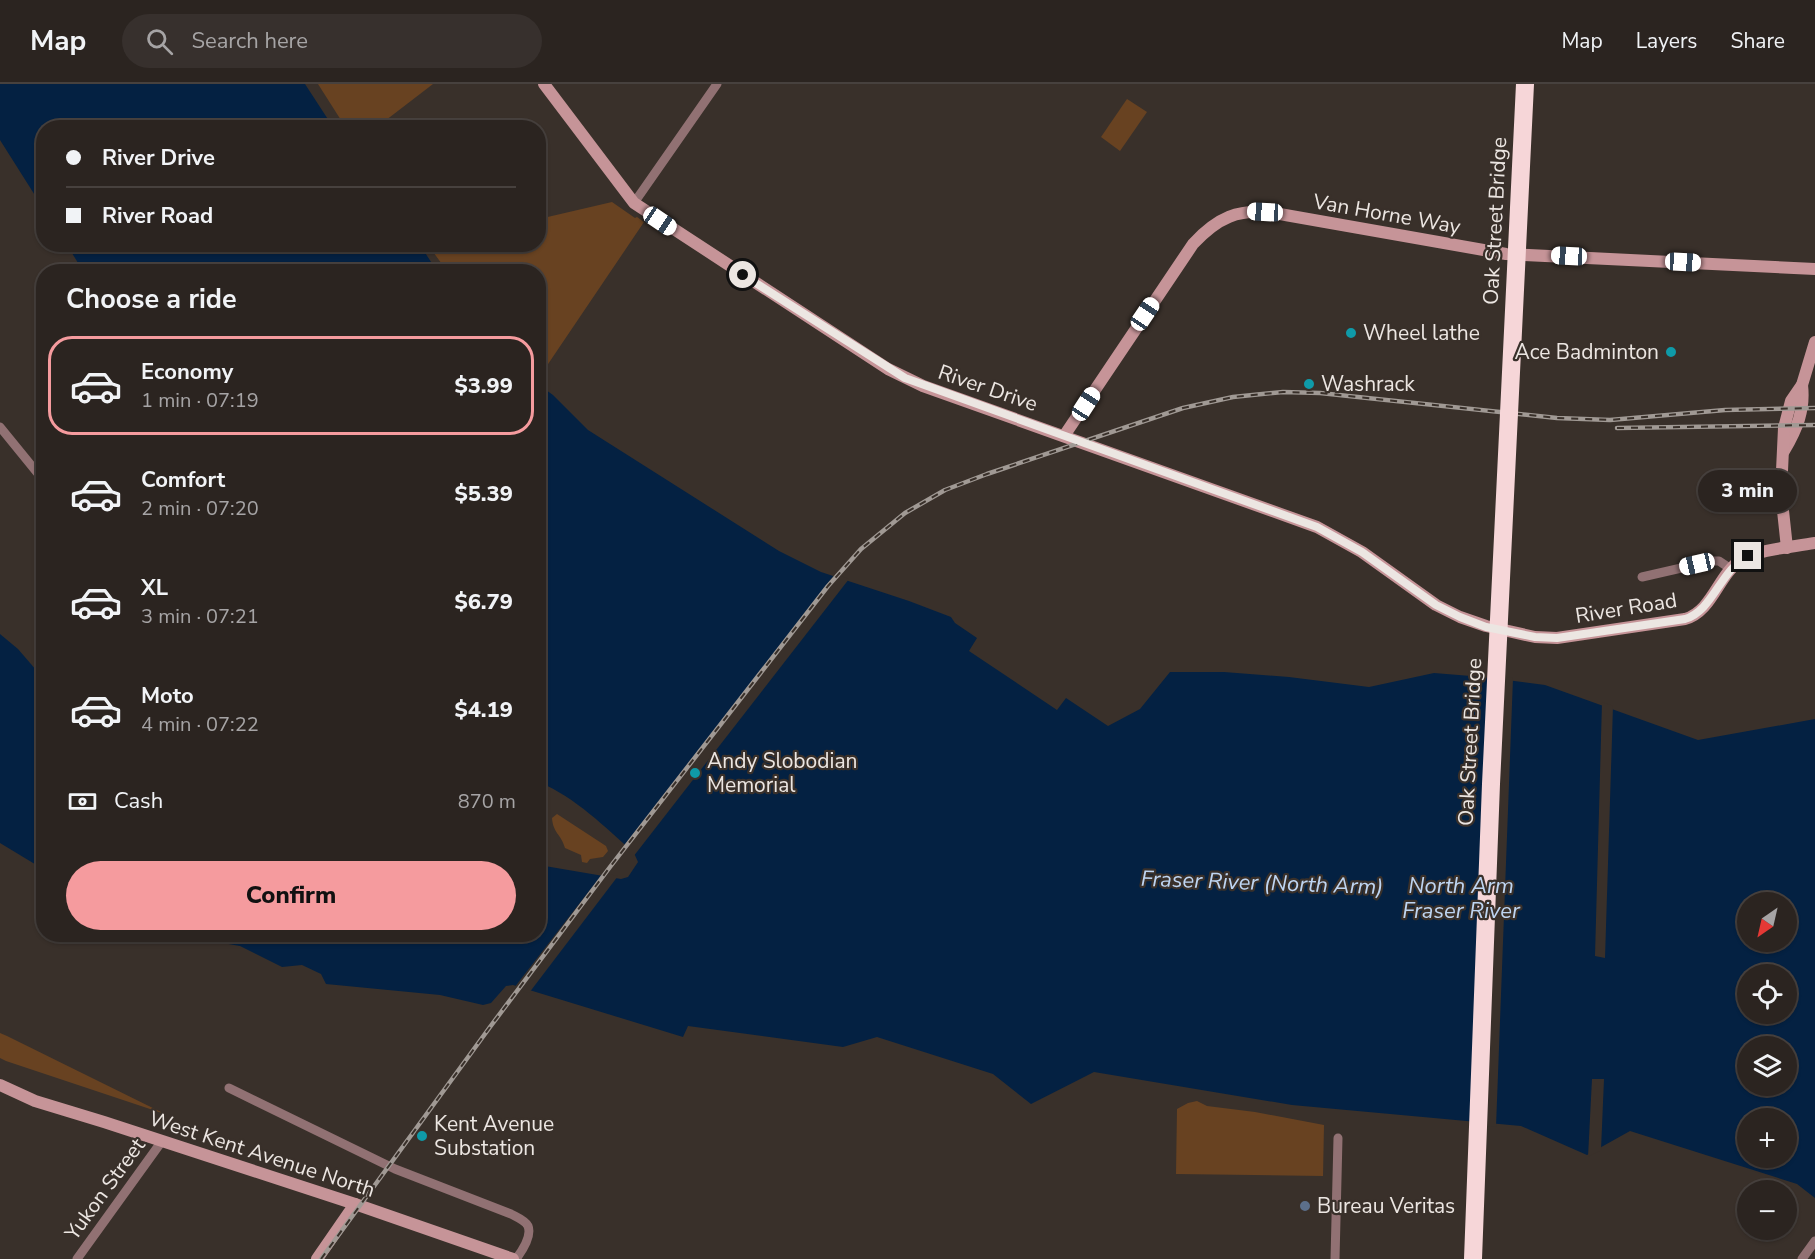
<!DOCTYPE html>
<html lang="en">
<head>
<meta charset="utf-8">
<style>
	:root { --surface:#2b2420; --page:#37302d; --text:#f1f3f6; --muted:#a6a4a5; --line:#47413e; --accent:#f59b9e }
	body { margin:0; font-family:"Nunito Sans",sans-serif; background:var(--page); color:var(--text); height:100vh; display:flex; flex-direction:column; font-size:22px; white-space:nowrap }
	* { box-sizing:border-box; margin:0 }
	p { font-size:20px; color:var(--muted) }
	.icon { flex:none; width:33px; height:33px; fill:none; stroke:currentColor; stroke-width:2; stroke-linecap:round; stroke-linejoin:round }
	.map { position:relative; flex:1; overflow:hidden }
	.drawer { position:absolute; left:36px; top:180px; width:510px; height:678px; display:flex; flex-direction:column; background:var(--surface); border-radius:24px; box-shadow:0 2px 4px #0004,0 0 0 2px var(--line) }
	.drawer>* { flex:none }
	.hud { position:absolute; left:36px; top:36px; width:510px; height:132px; border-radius:24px; box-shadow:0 2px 4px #0004,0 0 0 2px var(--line); display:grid; align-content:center; height:132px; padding:0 30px; background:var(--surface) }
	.needle { width:39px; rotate:214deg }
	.buttons { position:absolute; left:1737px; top:808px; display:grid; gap:12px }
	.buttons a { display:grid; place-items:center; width:60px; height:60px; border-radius:50%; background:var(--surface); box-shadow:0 2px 4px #0004,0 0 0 2px var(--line); font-size:30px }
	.end { position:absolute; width:27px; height:27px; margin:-14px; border:8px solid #ece6e2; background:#111; box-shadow:0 0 0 3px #111 }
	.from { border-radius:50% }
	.bubble { position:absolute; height:42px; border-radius:21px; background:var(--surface); box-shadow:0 2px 4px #0004,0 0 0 2px var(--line); font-size:20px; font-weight:800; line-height:42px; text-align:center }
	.car { position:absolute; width:18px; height:36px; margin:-18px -9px; border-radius:8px; box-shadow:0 0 4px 2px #0007; background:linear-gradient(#fff 24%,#345 0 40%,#fff 0 76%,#345 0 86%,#fff 0) }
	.hud b { display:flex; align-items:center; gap:21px; height:57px; font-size:22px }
	.hud b+b { border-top:2px solid var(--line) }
	.hud i { width:15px; height:15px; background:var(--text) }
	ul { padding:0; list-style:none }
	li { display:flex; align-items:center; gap:18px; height:99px; margin:0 12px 9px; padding:0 18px; border:3px solid transparent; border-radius:24px }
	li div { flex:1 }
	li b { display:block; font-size:22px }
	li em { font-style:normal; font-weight:800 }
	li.current { border-color:var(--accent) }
	li>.icon { width:54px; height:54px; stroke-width:1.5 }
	h2 { padding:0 30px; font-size:27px; line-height:72px }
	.pay { display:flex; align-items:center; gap:15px; height:66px; padding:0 30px; font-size:22px }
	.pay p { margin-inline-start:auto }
	.action { display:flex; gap:12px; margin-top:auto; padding:12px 30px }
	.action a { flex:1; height:69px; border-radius:36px; background:var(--accent); color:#111; font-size:24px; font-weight:800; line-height:69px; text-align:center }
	header { display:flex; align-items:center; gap:36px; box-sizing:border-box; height:84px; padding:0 30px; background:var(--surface); border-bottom:2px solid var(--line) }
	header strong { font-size:28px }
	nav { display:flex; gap:33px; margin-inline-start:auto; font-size:21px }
	.search { width:420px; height:54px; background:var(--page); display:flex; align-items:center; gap:15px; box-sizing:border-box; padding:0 21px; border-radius:33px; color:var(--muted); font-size:22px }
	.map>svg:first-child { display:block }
	.green { fill:#684221 }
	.water { fill:#042142; fill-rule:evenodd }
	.pier { fill:#39302a }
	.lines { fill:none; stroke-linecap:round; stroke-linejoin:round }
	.street { stroke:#917173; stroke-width:9 }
	.secondary { stroke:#c69498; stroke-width:12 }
	.rail-casing { stroke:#a09994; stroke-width:4.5 }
	.rail { stroke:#39302a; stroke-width:2; stroke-dasharray:7; stroke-linecap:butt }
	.highway-bridge { stroke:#f6d6d8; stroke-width:18 }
	.route { stroke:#ece6e2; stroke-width:8 }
	.culture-dot { fill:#0f9aa8; stroke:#39302a; stroke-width:2 }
	.service-dot { fill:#5c6f8a; stroke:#39302a; stroke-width:2 }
	.labels { text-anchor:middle; stroke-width:4.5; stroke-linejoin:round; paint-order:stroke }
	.street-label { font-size:21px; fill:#ece6e2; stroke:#39302a }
	.poi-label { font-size:21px; fill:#ece6e2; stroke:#39302a; text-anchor:start }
	.water-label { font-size:22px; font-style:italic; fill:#bed5f2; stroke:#39302a }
</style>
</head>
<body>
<header>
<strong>Map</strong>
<div class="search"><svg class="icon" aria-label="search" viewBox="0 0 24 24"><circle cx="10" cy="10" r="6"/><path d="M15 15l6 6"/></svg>Search here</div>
<nav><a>Map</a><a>Layers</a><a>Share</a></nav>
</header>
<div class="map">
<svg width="1815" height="1175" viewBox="0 0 1815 1175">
	<rect width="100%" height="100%" fill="#39302a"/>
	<g class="green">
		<polygon points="318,0 433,0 377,43 346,44"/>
		<polygon points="1127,15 1147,28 1120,67 1101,53"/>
		<polygon points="612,118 635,134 637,133 644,138 542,289 538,287 538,188 447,187 428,161 538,160 539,135"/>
		<path d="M 557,730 L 606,762 L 608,767 L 603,773 L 590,775 L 587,779 L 582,778 L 581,771 L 565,764 C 561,750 553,749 552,734 Z"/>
		<polygon points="0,949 7,952 165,1030 6,977 0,974"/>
		<polygon points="1197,1017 1207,1022 1255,1028 1324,1041 1323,1092 1176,1090 1177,1025 1188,1019"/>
	</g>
	<g class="water">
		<polygon points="0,0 305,0 333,43 44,44 43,124 0,56"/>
		<polygon points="67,161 420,161 437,187 83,187"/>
		<path d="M 539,301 L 553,311 L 588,346 L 779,467 L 821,488 L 909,517 L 951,533 L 955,539 L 977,554 L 969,567 L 1057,626 L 1066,614 L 1108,642 L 1140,625 L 1170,588 L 1224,588 L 1289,593 L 1369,603 L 1434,589 L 1483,593 L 1545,601 L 1698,656 L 1815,635 L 1815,1114 L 1797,1100 L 1630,1047 L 1587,1071 L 1521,1042 L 1292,1021 L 1094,988 L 1031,1020 L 993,990 L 877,953 L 843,963 L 688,942 L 683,953 L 513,901 L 506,902 L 491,919 L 483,921 L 440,911 L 326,900 L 321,890 L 302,881 L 282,883 L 240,862 L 177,851 L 538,850 L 539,781 L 621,795 L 628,793 L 638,778 L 634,769 C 604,742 576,714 539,698 ZM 1748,819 L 1786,819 L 1786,858 L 1748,858 ZM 1748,891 L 1786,891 L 1786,930 L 1748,930 ZM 1748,963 L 1786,963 L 1786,1002 L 1748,1002 ZM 1748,1035 L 1786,1035 L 1786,1074 L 1748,1074 Z"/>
		<polygon points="0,550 18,565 43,594 43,785 0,759"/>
	</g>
	<g class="pier">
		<polygon points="835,490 849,495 633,773 623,763"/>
		<polygon points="1489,590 1513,594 1496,1043 1471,1041"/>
		<polygon points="1602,618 1613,622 1605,874 1595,872"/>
		<polygon points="603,789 618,792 529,909 514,904"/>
		<polygon points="1592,995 1604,995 1601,1066 1588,1073"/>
	</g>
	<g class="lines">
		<g class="street">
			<polyline points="634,119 717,0"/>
			<polyline points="0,343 44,397"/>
			<polyline points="1642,493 1712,477 1719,477 1731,485"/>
			<path d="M 229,1004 L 395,1085 L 511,1130 C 516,1133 525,1136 528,1142 C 532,1152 522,1167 516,1175"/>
			<polyline points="77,1175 162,1057"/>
			<polyline points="1335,1175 1338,1054"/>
			<polyline points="1802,1175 1815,1157"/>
		</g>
		<g class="secondary">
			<path d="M 544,0 L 634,119 L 888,285 L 923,302 L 1317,443 L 1362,468 L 1436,521 L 1460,533 L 1486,542 L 1535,553 L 1557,554 L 1685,535 C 1713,527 1718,490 1742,475 C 1760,465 1794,463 1815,459"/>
			<path d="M 1064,352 L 1193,160 C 1217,134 1238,124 1274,129 L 1506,170 L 1815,185"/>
			<path d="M 1784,367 C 1797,345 1805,326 1802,301"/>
			<polyline points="1787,464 1781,408 1784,344 1791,317 1802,301 1815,258"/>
			<polyline points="0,1001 35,1017 104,1038 355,1120 513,1175"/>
			<polyline points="317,1175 355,1120"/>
		</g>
		<defs>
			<g id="rail">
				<polyline points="1617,344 1815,341"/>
				<polyline points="321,1175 490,943 610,783 828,502 861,465 905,429 945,406 987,390 1183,324 1233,313 1283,308 1320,309 1557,334 1610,336 1725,326 1815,324"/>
			</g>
		</defs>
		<use href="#rail" class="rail-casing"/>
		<use href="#rail" class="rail"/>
		<polyline class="highway-bridge" points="1473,1175 1491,700 1525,0"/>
	</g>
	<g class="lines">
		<path class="route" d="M 743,191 L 905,294 L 1317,443 L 1362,468 L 1436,521 L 1460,533 L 1486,543 L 1535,553 L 1557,554 L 1685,535 C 1713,527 1720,486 1748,472"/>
	</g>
	<g class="culture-dot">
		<circle cx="1351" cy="249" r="6"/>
		<circle cx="1671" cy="268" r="6"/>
		<circle cx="1309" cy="300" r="6"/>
		<circle cx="695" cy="689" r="6"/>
		<circle cx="422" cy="1052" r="6"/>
	</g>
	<circle class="service-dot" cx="1305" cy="1122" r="6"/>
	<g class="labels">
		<g class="street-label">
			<text transform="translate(1387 130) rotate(10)" y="7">Van Horne Way</text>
			<text transform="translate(1495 137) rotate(-87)" y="7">Oak Street Bridge</text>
			<text transform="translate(988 304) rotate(19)" y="7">River Drive</text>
			<text transform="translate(1626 524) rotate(-9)" y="7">River Road</text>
			<text transform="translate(1470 658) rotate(-87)" y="7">Oak Street Bridge</text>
			<text transform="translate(262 1070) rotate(18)" y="7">West Kent Avenue North</text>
			<text transform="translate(105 1105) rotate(-54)" y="7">Yukon Street</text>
		</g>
		<g class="poi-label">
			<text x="1363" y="256">Wheel lathe</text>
			<text x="1659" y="275" text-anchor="end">Ace Badminton</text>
			<text x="1321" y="307">Washrack</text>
			<text x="707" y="684">Andy Slobodian<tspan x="707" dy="24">Memorial</tspan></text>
			<text x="434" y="1047">Kent Avenue<tspan x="434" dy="24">Substation</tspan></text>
			<text x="1317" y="1129">Bureau Veritas</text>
		</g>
		<g class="water-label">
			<text transform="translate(1262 798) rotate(2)" y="8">Fraser River (North Arm)</text>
			<text x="1461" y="809">North Arm<tspan x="1461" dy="25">Fraser River</tspan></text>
		</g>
	</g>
</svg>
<div class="buttons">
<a><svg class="needle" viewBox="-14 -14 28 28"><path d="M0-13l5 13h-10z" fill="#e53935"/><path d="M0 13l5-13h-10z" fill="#a6a4a5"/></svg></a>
<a><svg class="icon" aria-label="locate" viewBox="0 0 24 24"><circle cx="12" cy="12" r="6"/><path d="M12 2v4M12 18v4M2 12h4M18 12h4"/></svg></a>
<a><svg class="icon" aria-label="layers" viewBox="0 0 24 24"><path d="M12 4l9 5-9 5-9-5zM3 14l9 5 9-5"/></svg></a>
<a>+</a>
<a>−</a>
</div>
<i class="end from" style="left:743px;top:191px"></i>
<i class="end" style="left:1748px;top:472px"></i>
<div class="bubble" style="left:1698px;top:386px;width:99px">3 min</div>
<i class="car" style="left:1265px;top:128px;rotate:273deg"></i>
<i class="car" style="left:660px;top:137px;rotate:124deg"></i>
<i class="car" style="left:1569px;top:172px;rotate:273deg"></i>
<i class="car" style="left:1683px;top:178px;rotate:93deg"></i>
<i class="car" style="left:1145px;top:230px;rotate:34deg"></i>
<i class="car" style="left:1086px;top:320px;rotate:33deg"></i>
<i class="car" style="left:1697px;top:480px;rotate:257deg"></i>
<div class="hud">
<b><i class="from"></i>River Drive</b>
<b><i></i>River Road</b>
</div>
<section class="drawer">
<h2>Choose a ride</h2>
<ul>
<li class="current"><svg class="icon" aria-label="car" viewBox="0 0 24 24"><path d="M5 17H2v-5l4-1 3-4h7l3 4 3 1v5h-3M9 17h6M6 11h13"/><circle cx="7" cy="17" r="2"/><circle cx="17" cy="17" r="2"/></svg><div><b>Economy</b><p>1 min · 07:19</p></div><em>$3.99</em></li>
<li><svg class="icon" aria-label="car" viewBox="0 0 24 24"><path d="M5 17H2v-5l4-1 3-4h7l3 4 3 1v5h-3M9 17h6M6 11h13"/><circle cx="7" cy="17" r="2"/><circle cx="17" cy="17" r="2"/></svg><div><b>Comfort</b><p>2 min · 07:20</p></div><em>$5.39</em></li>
<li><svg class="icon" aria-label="car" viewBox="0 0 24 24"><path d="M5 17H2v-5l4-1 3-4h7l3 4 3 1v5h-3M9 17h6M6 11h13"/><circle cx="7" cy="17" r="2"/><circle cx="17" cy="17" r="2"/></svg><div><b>XL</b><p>3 min · 07:21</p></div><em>$6.79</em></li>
<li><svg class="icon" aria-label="car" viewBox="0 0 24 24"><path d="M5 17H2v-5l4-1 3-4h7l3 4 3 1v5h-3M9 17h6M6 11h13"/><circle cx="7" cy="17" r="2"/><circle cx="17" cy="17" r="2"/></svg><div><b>Moto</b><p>4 min · 07:22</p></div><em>$4.19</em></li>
</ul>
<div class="pay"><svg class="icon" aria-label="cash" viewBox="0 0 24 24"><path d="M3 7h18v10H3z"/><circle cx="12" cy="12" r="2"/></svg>Cash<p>870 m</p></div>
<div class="action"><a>Confirm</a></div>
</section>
</div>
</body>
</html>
